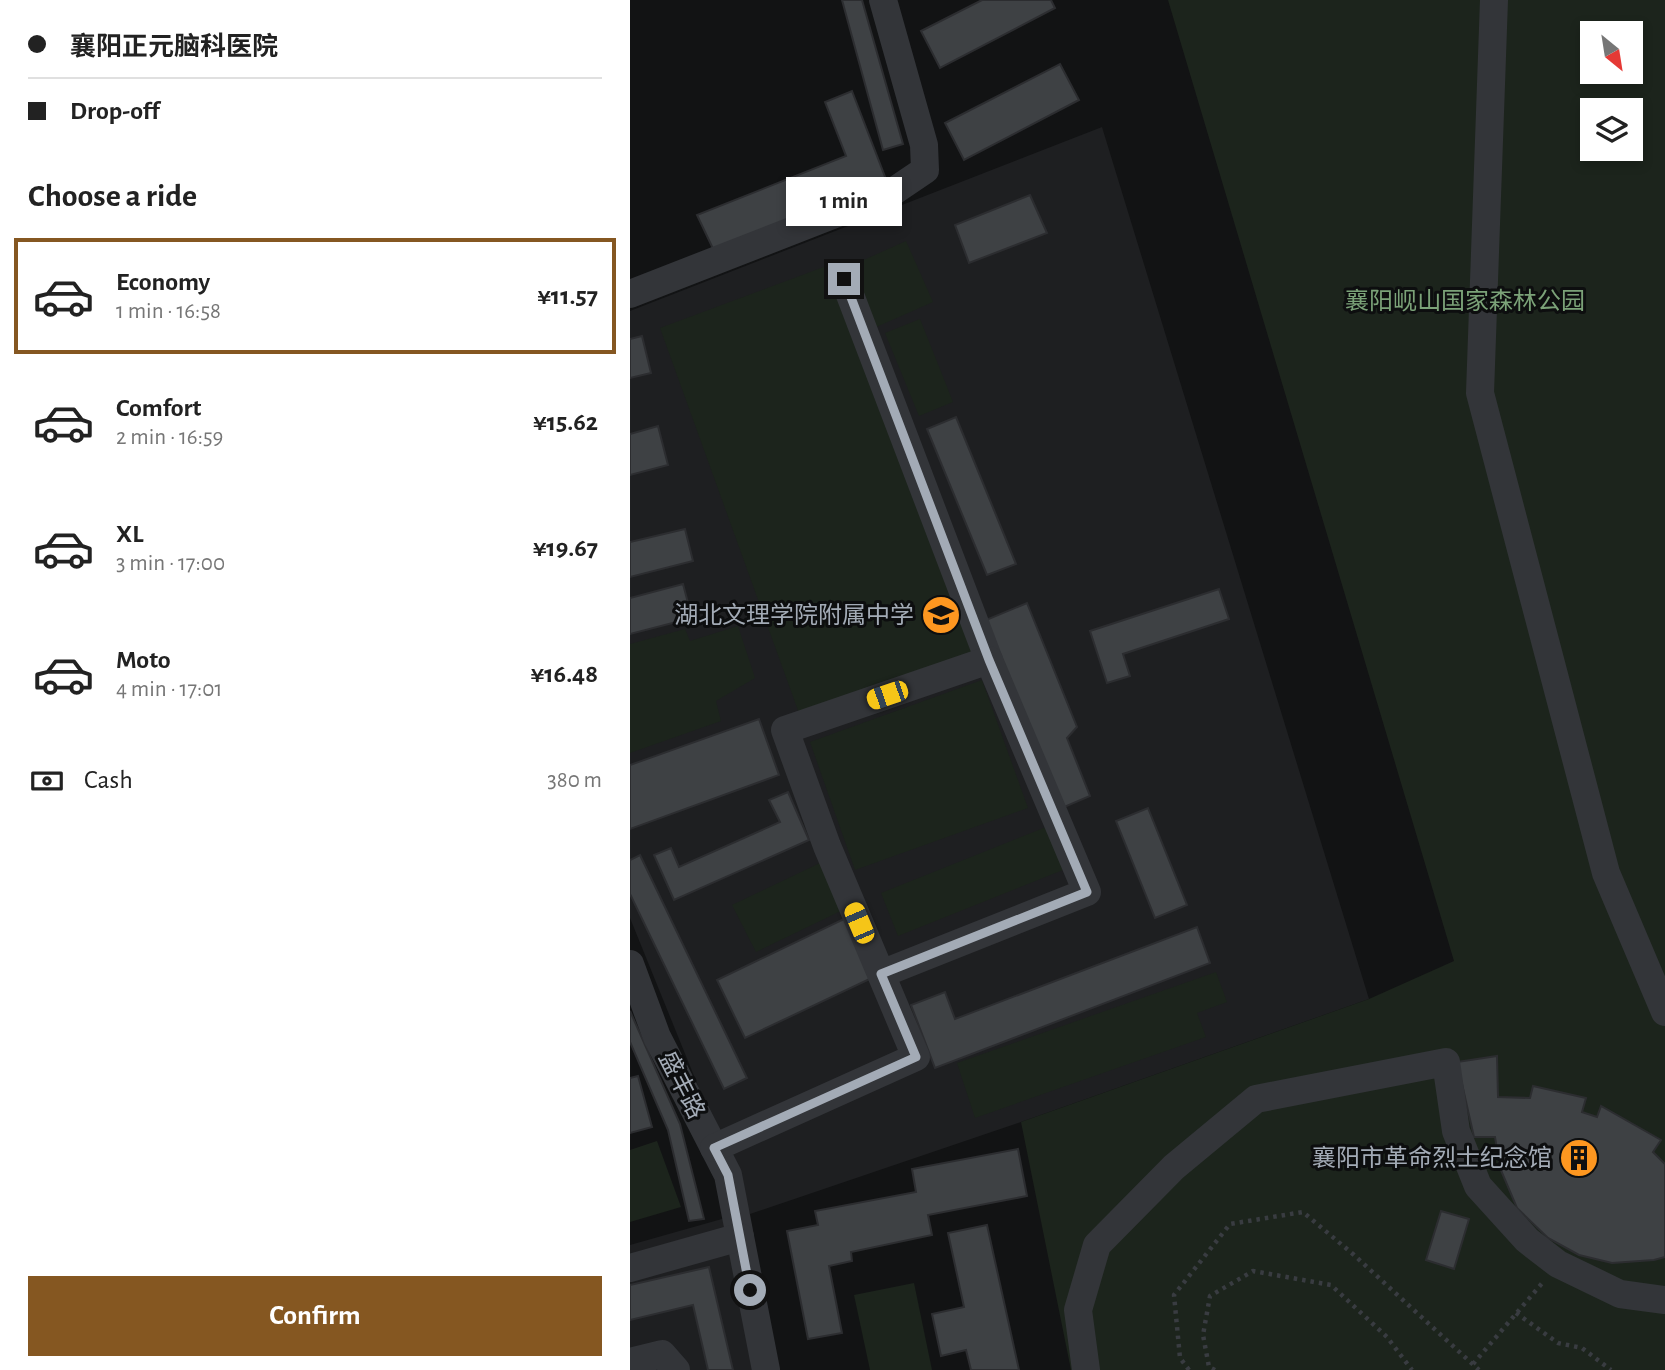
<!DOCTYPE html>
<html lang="en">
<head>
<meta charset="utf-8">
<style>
	:root { --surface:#fff; --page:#f2f2f2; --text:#222; --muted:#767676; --line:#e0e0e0; --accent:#855721 }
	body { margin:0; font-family:"Alegreya Sans","Noto Sans SC",sans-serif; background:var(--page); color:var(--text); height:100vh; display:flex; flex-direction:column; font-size:26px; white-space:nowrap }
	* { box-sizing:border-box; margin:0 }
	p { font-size:23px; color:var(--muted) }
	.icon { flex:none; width:38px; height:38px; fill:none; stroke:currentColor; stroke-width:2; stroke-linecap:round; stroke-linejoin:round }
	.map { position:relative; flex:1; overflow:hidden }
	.drawer { display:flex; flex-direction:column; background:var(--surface); width:630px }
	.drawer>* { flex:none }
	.hud { display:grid; align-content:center; height:154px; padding:0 28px; background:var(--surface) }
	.needle { width:46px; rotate:150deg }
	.controls { position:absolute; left:950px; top:21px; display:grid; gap:14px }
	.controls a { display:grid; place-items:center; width:63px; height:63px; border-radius:0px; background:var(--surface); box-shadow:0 4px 10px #0003; font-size:35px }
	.end { position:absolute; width:32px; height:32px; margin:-16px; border:9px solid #a3abb6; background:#111; box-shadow:0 0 0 4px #111 }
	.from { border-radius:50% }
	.bubble { position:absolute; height:49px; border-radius:0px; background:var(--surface); box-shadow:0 4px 10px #0003; font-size:23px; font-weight:700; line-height:49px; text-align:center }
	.car { position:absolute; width:21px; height:42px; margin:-21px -10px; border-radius:9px; box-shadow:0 0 5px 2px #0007; background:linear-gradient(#f5c518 24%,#345 0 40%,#f5c518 0 76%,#345 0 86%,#f5c518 0) }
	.hud b { display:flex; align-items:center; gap:24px; height:66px; font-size:26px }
	.hud b+b { border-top:2px solid var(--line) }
	.hud i { width:18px; height:18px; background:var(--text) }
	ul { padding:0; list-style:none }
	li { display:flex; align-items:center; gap:21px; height:116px; margin:0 14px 10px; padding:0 14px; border:4px solid transparent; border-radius:0px }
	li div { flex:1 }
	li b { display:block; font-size:26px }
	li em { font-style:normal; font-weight:700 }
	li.current { border-color:var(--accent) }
	li>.icon { width:63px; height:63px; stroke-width:1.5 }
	h2 { padding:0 28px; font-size:32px; line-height:84px }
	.pay { display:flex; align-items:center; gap:18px; height:77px; padding:0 28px; font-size:26px }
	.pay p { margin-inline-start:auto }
	.button { display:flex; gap:14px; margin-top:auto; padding:14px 28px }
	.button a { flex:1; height:80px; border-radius:0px; background:var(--accent); color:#fff; font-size:28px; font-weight:700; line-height:80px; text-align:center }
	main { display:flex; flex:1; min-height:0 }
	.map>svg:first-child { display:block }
	.built { fill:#1e1f21 }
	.green { fill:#1c241c; fill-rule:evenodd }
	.building { fill:#3e4144; stroke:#2c2d30; stroke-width:2 }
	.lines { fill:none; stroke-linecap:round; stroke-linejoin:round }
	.path { stroke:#393c41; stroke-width:4.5; stroke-dasharray:3.5 5; stroke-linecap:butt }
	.minor { stroke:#333539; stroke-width:28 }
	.route { stroke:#a3abb6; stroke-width:9 }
	.labels { text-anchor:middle; stroke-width:6; stroke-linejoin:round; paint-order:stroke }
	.park-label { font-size:24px; fill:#7ba278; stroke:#0d0e0f }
	.poi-label { font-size:24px; fill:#a3abb6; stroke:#0d0e0f; text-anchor:end }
	.street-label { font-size:24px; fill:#a3abb6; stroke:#0d0e0f }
</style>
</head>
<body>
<main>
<section class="drawer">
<div class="hud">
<b><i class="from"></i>襄阳正元脑科医院</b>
<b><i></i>Drop-off</b>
</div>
<h2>Choose a ride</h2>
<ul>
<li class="current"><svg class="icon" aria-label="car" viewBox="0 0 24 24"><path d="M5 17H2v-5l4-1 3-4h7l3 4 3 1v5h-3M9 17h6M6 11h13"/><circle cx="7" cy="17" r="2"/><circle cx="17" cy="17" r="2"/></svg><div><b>Economy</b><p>1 min · 16:58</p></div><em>¥11.57</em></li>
<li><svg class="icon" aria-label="car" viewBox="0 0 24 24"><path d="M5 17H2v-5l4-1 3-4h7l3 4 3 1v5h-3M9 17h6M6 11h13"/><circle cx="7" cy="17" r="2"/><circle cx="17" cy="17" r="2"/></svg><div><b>Comfort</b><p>2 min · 16:59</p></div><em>¥15.62</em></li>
<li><svg class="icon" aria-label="car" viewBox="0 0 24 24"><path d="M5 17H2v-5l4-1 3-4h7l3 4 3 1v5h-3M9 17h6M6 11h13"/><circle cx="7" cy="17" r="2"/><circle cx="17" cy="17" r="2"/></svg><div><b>XL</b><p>3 min · 17:00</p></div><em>¥19.67</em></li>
<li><svg class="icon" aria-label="car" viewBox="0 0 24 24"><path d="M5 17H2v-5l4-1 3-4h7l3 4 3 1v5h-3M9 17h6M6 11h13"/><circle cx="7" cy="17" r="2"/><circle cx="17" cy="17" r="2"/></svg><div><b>Moto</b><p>4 min · 17:01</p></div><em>¥16.48</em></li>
</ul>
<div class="pay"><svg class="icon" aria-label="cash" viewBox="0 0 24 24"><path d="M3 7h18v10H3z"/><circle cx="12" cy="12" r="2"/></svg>Cash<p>380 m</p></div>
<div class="button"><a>Confirm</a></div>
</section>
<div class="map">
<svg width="1035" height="1370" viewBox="0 0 1035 1370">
	<rect width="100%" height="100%" fill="#121314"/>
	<g class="built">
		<polygon points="472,127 739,999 391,1122 120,1214 0,918 0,311"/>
		<polygon points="106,1215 136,1370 0,1370 0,1245"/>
	</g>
	<g class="green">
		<path d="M 538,0 L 1035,0 L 1035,1370 L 441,1370 L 391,1122 L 739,999 L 824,961 ZM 962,33 L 1001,33 L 1001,72 L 962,72 ZM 962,110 L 1001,110 L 1001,149 L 962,149 Z"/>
		<polygon points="276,241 303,302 244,328 218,267"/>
		<polygon points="199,265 344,658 170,716 30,328"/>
		<polygon points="290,319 323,402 289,416 255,333"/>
		<polygon points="108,626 125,678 86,701 91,721 0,753 0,644 55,629 60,641"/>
		<polygon points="352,680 398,808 225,870 180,742"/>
		<polygon points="421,825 438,868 268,936 251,893"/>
		<polygon points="192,862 215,909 126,952 102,905"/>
		<polygon points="586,972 597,1002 567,1013 576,1037 345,1118 327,1063"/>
		<polygon points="27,1141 51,1207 0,1222 0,1150"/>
		<polygon points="284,1283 302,1370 240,1370 224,1295"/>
	</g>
	<g class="building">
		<polygon points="212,0 232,0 273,144 253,150"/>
		<polygon points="352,0 421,0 425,8 310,68 291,31"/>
		<polygon points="430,64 449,100 334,160 315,123"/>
		<polygon points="222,91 257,182 86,255 67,215 216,156 195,102"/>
		<polygon points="400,195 417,233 339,263 325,225"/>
		<polygon points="12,336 21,373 0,378 0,339"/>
		<polygon points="326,417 386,564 357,575 297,429"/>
		<polygon points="28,426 38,465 0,475 0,434"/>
		<polygon points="55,529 63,561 0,577 0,542"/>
		<polygon points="53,584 62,618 0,634 0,598"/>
		<polygon points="589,589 599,619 493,654 500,676 477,683 460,631"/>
		<polygon points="397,603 447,727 437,738 460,796 432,808 356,620"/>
		<polygon points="129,719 149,775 0,829 0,765"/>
		<polygon points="158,792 179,840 44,900 24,855 41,848 49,867 150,822 139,800"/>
		<polygon points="518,808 557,905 525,918 486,821"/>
		<polygon points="10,855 117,1078 94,1089 0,894 0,860"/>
		<polygon points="218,917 246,976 115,1038 87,980"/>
		<polygon points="567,927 580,963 305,1068 281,1005 315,992 325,1019"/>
		<polygon points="0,1011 50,1124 74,1219 59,1221 38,1130 0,1042"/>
		<polygon points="867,1056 868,1097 900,1098 903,1086 956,1098 952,1112 967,1117 971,1106 1031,1140 1023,1152 1035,1164 1035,1257 1024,1260 982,1263 949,1255 918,1238 887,1208 870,1168 865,1137 844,1137 827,1062"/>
		<polygon points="8,1076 22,1127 0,1133 0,1078"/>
		<polygon points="388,1149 397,1196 298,1215 302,1235 221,1252 222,1261 199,1266 212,1333 178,1339 157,1231 188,1225 185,1211 286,1192 282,1169"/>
		<polygon points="811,1211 839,1219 824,1269 796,1260"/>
		<polygon points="357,1225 389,1370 341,1370 336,1350 311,1356 302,1314 334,1307 318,1233"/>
		<polygon points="79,1267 103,1370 78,1370 63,1305 0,1320 0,1285"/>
	</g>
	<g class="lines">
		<g class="path">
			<polyline points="886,1313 928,1343 952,1348 981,1370"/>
			<polyline points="843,1364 914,1281"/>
			<polyline points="559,1370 550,1358 544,1295 600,1224 673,1212 724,1255 849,1370"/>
			<polyline points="585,1370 579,1367 573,1335 580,1296 623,1271 701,1285 757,1337 782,1370"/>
		</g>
		<g class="minor">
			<polyline points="864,0 850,393 976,873 1035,1012"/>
			<polyline points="214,279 359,660"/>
			<polyline points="0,294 264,191 295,170 294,145 253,0"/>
			<polyline points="0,964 27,1037 98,1175 136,1370"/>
			<polyline points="84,1148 286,1057 197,846 155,730 359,660 457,892 251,974"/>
			<polyline points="0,1268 110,1237"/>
			<polyline points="0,1362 32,1354 46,1370"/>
			<polyline points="456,1370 448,1310 467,1245 544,1167 626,1099 816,1062 826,1131 848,1186 897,1240 928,1264 990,1294 1035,1300"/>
		</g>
	</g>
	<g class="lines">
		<polyline class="route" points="120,1290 98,1175 84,1148 286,1057 251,974 457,892 359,660 214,279"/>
	</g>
	<defs>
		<symbol id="school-disc" viewBox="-11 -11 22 22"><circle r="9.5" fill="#fe9720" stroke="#0d0e0f"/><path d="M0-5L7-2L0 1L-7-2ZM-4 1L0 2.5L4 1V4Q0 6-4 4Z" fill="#111"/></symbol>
		<symbol id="building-disc" viewBox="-11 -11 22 22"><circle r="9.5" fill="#fe9720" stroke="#0d0e0f"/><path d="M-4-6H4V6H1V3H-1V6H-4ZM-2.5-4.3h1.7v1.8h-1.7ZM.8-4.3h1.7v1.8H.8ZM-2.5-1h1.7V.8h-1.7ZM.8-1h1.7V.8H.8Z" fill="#111"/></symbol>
	</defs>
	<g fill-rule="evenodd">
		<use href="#school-disc" x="289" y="593" width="44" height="44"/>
		<use href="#building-disc" x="927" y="1136" width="44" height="44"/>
	</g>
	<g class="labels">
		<g class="park-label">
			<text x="835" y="309">襄阳岘山国家森林公园</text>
		</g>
		<g class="poi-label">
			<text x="284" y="623">湖北文理学院附属中学</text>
			<text x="922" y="1166">襄阳市革命烈士纪念馆</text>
		</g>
		<g class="street-label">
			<text transform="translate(52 1085) rotate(63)" y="8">盛丰路</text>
		</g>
	</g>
</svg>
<div class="controls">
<a><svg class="needle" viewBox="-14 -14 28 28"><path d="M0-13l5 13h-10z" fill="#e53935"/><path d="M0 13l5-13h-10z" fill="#767676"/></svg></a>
<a><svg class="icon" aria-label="layers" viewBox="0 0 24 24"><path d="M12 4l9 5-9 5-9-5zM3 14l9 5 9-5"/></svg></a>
</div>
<i class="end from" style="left:120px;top:1290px"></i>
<i class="end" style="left:214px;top:279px"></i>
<div class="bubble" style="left:156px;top:177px;width:116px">1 min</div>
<i class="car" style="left:257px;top:695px;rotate:251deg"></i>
<i class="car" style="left:229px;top:923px;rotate:337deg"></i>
</div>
</main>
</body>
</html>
